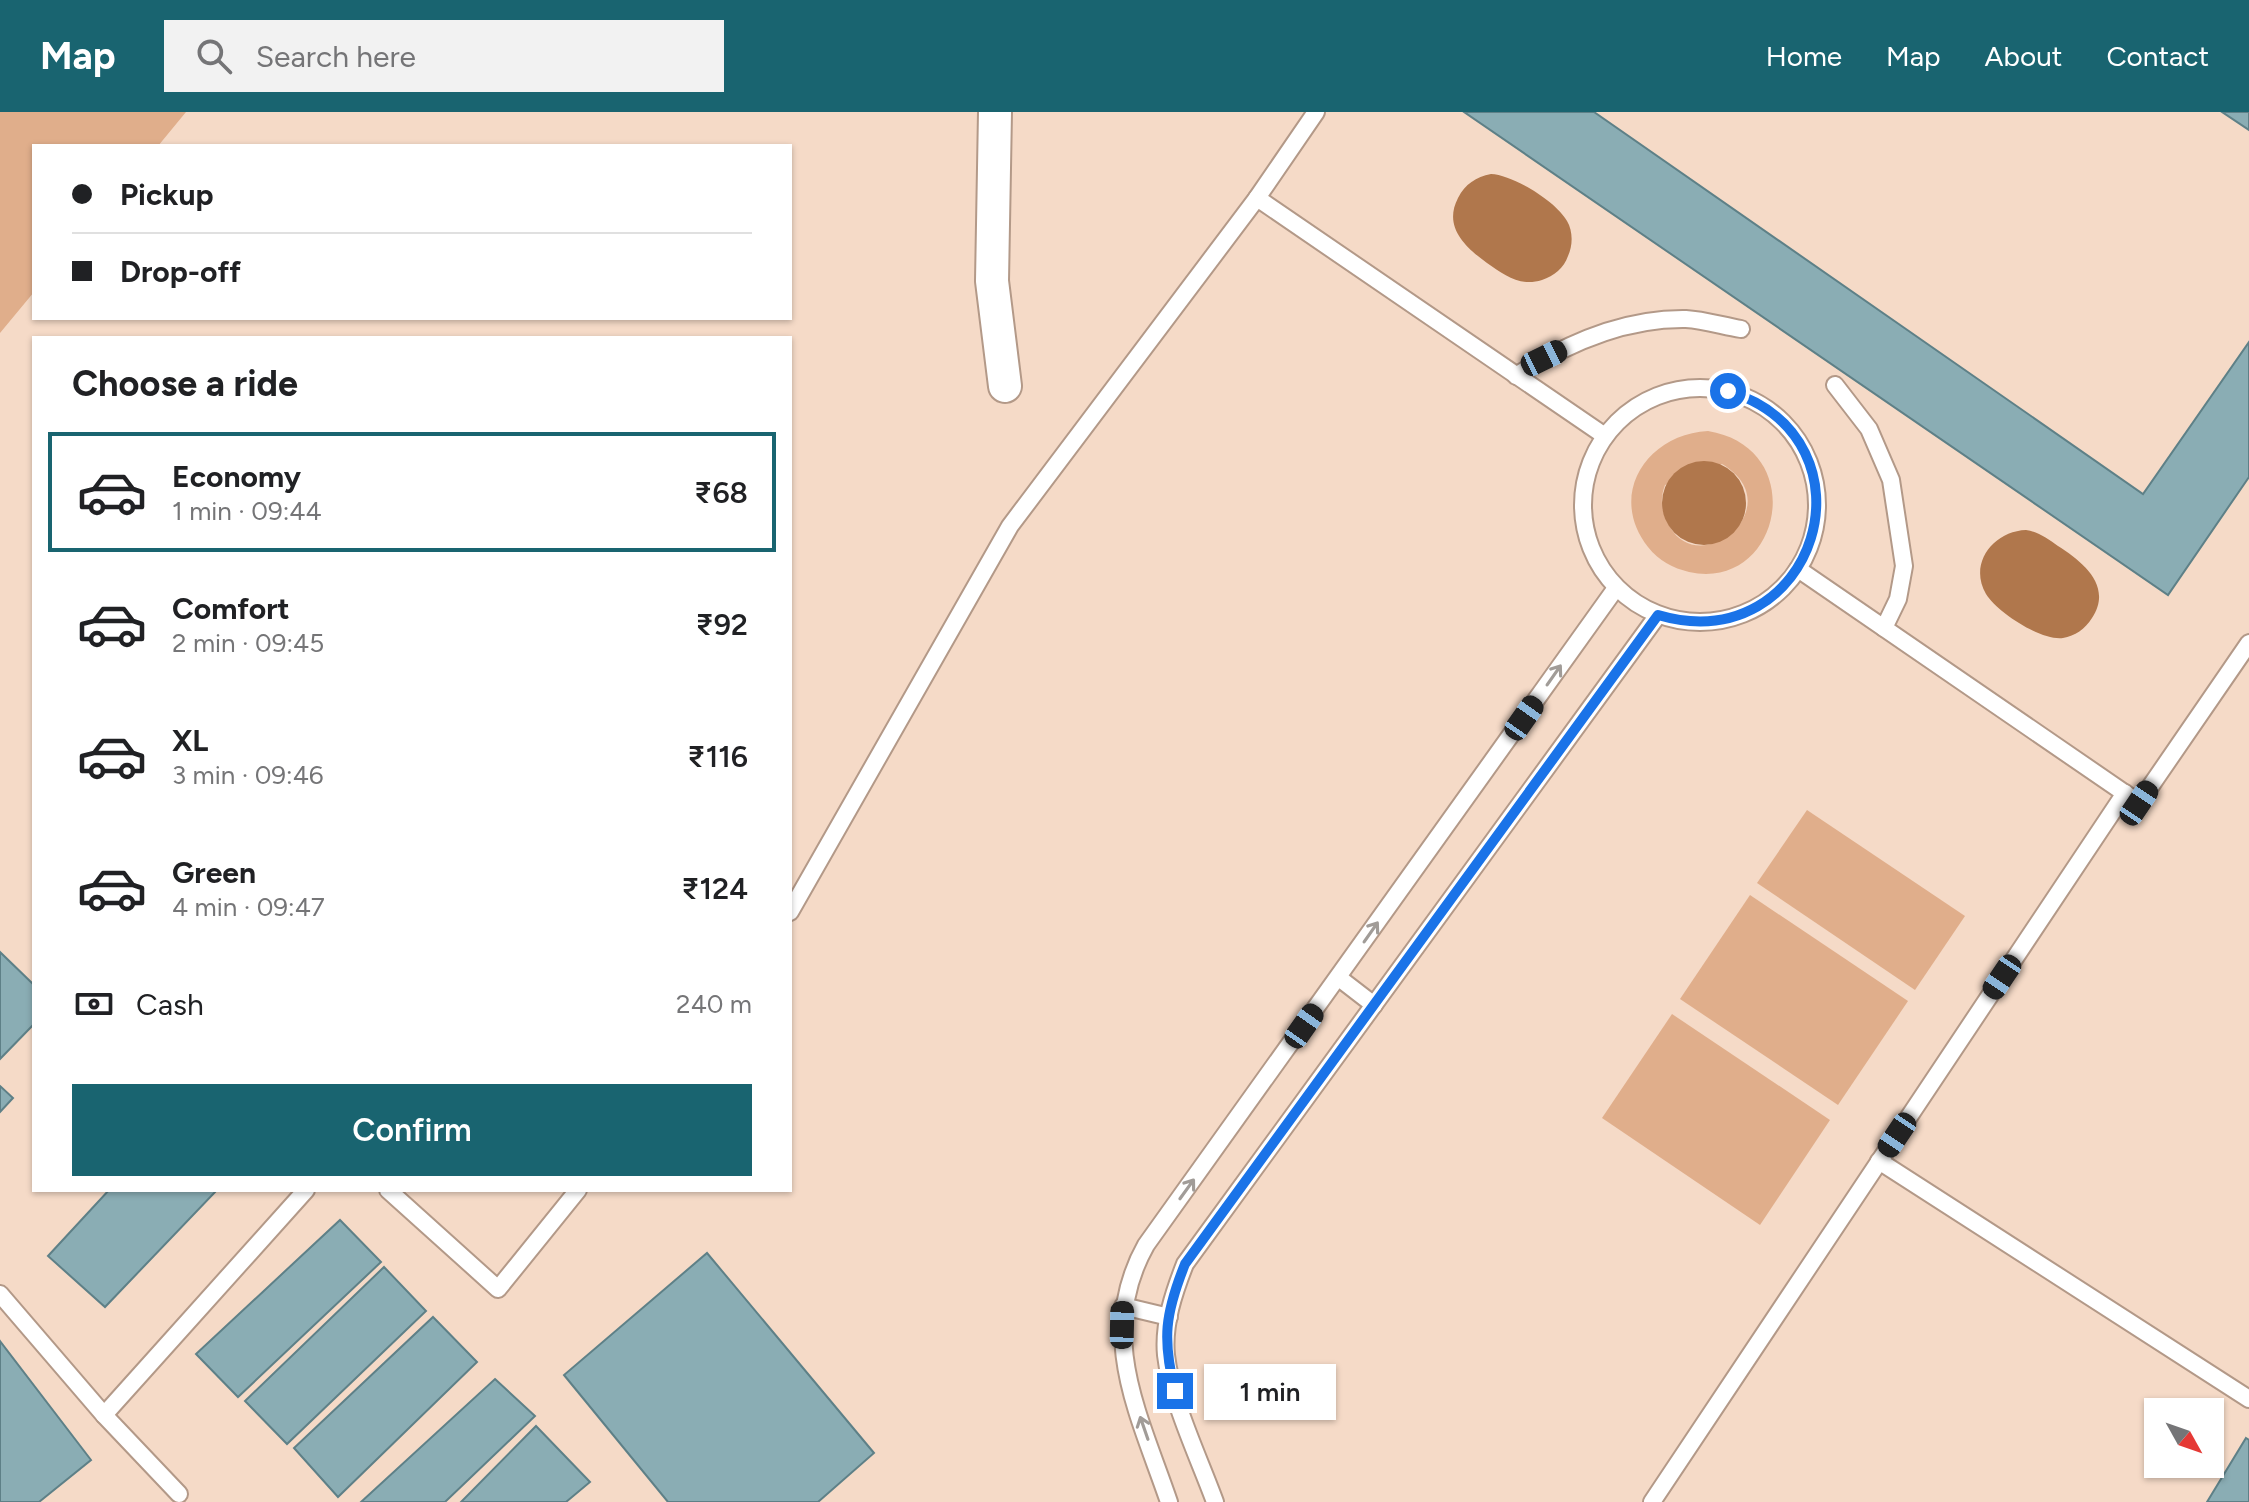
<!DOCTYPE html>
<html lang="en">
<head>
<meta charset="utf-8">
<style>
	:root { --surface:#fff; --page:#f2f2f2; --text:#202124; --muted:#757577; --line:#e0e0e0; --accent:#196470 }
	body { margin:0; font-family:Figtree,sans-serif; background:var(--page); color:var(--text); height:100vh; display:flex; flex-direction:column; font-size:30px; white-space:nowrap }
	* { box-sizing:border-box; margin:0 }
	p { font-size:26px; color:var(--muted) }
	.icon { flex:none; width:44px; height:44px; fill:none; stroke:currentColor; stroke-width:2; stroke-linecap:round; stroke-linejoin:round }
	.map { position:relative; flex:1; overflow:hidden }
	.panel { position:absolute; left:32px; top:224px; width:760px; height:856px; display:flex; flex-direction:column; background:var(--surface); border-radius:0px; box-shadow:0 2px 6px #0004 }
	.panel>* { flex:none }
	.guide { position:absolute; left:32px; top:32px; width:760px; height:176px; border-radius:0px; box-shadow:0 2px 6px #0004; display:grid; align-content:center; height:176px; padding:0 40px; background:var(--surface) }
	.needle { width:52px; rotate:130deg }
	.fabs { position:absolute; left:2144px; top:1286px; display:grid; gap:16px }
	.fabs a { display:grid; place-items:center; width:80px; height:80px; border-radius:0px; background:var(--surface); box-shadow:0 2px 6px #0004; font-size:40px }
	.end { position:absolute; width:36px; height:36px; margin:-18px; border:10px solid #1a73e8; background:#fff; box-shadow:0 0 0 4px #fff }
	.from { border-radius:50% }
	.bubble { position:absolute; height:56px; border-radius:0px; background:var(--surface); box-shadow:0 2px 6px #0004; font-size:26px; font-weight:600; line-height:56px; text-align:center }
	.car { position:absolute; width:24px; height:48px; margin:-24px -12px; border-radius:10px; box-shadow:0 0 6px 2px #0007; background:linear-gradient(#222 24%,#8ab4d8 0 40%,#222 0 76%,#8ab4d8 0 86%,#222 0) }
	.guide b { display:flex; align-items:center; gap:28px; height:76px; font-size:30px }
	.guide b+b { border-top:2px solid var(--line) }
	.guide i { width:20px; height:20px; background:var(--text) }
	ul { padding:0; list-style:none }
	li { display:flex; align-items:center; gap:24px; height:120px; margin:0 16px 12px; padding:0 24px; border:4px solid transparent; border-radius:0px }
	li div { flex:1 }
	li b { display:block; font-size:30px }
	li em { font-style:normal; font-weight:600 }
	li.selected { border-color:var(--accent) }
	li>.icon { width:72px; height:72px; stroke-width:1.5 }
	h2 { padding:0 40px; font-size:36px; line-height:96px }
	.pay { display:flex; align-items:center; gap:20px; height:88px; padding:0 40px; font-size:30px }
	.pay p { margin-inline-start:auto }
	.cta { display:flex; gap:16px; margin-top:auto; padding:16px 40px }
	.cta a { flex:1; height:92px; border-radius:0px; background:var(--accent); color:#fff; font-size:32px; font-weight:600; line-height:92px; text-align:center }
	header { display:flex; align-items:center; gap:48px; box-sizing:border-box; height:112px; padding:0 40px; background:var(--accent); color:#fff }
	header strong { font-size:38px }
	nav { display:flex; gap:44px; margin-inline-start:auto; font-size:28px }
	.search { width:560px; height:72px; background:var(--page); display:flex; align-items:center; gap:20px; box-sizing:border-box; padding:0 28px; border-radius:0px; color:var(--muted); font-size:30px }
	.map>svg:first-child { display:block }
	.green { fill:#e0ae8b; fill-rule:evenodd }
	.water { fill:#b0774c }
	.building { fill:#8aadb4; stroke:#5e8087; stroke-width:2 }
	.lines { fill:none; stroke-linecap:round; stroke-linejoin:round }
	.lane-casing { stroke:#b39988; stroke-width:20 }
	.street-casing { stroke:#b39988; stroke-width:36 }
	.lane { stroke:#fff; stroke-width:16 }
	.street { stroke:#fff; stroke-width:32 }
	.oneway { stroke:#a19c98 }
	.route { stroke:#1a73e8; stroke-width:10 }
</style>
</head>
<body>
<header>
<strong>Map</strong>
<div class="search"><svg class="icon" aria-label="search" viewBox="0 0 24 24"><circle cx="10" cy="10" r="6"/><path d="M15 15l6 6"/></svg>Search here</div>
<nav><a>Home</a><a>Map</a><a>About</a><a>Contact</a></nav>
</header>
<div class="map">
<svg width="2249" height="1390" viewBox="0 0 2249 1390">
	<rect width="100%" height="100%" fill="#f5dac7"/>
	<g class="green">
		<polygon points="0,0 186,0 158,34 34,34 34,180 0,221"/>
		<path d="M 1708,319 C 1811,336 1781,480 1689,460 C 1673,456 1659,449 1648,435 C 1607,383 1647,322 1708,319 ZM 1722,352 C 1792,394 1700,468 1670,415 C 1662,401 1659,389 1665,373 Z"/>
		<polygon points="1807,698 1965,804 1915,878 1757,771"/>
		<polygon points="1750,783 1908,889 1838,993 1680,887"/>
		<polygon points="1672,902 1830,1008 1760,1113 1602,1006"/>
	</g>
	<g class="water">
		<path d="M 1491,62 C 1513,63 1556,89 1567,109 C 1573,119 1573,133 1568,144 C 1564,156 1554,164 1542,168 C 1520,175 1504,163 1487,151 C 1465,135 1443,115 1458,86 C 1465,72 1476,65 1491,62 Z"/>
		<circle cx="1704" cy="391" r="42"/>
		<path d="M 2026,418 C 2039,420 2048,427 2058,434 C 2083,450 2113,474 2092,506 C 2085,517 2075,524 2063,526 C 2041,529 1997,500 1986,482 C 1968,451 1994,419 2026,418 Z"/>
	</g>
	<g class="building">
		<polygon points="1464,0 1594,0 2143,382 2249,230 2249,365 2168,483"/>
		<polygon points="2222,0 2249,0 2249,18"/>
		<polygon points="0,840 34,873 34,912 0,947"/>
		<polygon points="0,974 13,986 0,1000"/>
		<polygon points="109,1078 217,1078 105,1195 48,1144"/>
		<polygon points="340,1108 381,1150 238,1285 196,1242"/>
		<polygon points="707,1141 874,1341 818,1390 668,1390 564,1263"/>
		<polygon points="384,1155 426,1199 287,1332 245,1289"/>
		<polygon points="433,1205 477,1250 338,1385 294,1336"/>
		<polygon points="0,1229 91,1348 39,1390 0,1390"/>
		<polygon points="495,1267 535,1304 445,1390 361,1390"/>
		<polygon points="536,1314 590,1370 566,1390 461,1390"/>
		<polygon points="2246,1326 2249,1328 2249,1390 2207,1390"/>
	</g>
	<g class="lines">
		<defs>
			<g id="lane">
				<polyline points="1316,0 1257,86 1605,324"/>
				<path d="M 1516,264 C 1567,231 1624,206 1686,207 C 1704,208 1723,214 1741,217"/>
				<polyline points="1835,273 1869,317 1891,368 1904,454 1898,487 1884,516"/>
				<circle cx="1700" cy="393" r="117"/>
				<polyline points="1798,457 2139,691 2249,531"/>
				<polyline points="790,800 1010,414 1257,86"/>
				<polyline points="1339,866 1374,893"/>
				<polyline points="1879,1049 2249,1287"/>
				<polyline points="388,1078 498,1177 578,1078"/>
				<polyline points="0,1182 104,1303 179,1382"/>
				<polyline points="1123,1194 1169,1205"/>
				<polyline points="104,1303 306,1078"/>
				<path d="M 1169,1390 C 1139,1302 1096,1222 1146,1133 L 1616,476"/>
				<path d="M 1215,1390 C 1199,1346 1171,1288 1166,1243 C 1163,1212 1174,1180 1185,1152 L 1658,503"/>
				<polyline points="1652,1390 2125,681"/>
			</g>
			<polyline id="street" points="995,0 992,169 1005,274"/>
		</defs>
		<use href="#lane" class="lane-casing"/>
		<use href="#street" class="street-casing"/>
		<use href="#lane" class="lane"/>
		<use href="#street" class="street"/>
	</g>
	<defs><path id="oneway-shaft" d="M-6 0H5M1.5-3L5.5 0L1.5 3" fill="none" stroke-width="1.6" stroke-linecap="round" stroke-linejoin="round" transform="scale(2)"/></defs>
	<g class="oneway">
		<use href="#oneway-shaft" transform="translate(1554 563) rotate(-55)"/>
		<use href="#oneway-shaft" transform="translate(1371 820) rotate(-55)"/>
		<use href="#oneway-shaft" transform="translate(1187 1077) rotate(-54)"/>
		<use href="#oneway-shaft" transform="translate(1144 1316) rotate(-109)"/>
	</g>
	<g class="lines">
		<path class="route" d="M 1175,1279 C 1162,1227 1165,1202 1185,1152 L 1658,503 C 1816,549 1884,328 1728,279"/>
	</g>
</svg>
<div class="fabs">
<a><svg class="needle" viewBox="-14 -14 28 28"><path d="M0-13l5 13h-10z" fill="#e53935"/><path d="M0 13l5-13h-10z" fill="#757577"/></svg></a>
</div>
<i class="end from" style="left:1728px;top:279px"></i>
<i class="end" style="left:1175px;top:1279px"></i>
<div class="bubble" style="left:1204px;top:1252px;width:132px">1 min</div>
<i class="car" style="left:1544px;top:246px;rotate:64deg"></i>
<i class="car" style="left:1524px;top:606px;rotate:35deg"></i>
<i class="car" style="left:2139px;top:691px;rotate:34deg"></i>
<i class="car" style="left:2002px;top:865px;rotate:214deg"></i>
<i class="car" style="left:1304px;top:914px;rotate:35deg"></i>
<i class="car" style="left:1897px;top:1023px;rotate:214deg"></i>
<i class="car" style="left:1122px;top:1213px;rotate:1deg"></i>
<div class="guide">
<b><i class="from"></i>Pickup</b>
<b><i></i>Drop-off</b>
</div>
<section class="panel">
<h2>Choose a ride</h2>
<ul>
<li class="selected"><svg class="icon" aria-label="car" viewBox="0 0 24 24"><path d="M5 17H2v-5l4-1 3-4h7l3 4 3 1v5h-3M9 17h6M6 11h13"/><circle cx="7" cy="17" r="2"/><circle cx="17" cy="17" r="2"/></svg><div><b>Economy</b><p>1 min · 09:44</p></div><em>₹68</em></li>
<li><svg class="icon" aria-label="car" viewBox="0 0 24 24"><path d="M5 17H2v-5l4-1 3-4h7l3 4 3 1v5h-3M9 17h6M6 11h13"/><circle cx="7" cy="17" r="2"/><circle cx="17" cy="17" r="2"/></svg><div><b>Comfort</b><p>2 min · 09:45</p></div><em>₹92</em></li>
<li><svg class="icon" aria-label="car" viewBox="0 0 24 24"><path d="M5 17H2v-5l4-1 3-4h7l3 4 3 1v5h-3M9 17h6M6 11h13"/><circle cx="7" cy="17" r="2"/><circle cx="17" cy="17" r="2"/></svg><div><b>XL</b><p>3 min · 09:46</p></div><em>₹116</em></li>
<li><svg class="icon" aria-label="car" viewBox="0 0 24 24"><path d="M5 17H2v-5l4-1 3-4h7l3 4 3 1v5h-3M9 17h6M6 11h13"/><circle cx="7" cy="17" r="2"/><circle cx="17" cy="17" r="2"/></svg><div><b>Green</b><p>4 min · 09:47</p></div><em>₹124</em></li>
</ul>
<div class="pay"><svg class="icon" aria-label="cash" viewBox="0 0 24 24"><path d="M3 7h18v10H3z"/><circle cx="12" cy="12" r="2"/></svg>Cash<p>240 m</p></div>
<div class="cta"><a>Confirm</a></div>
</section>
</div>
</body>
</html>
